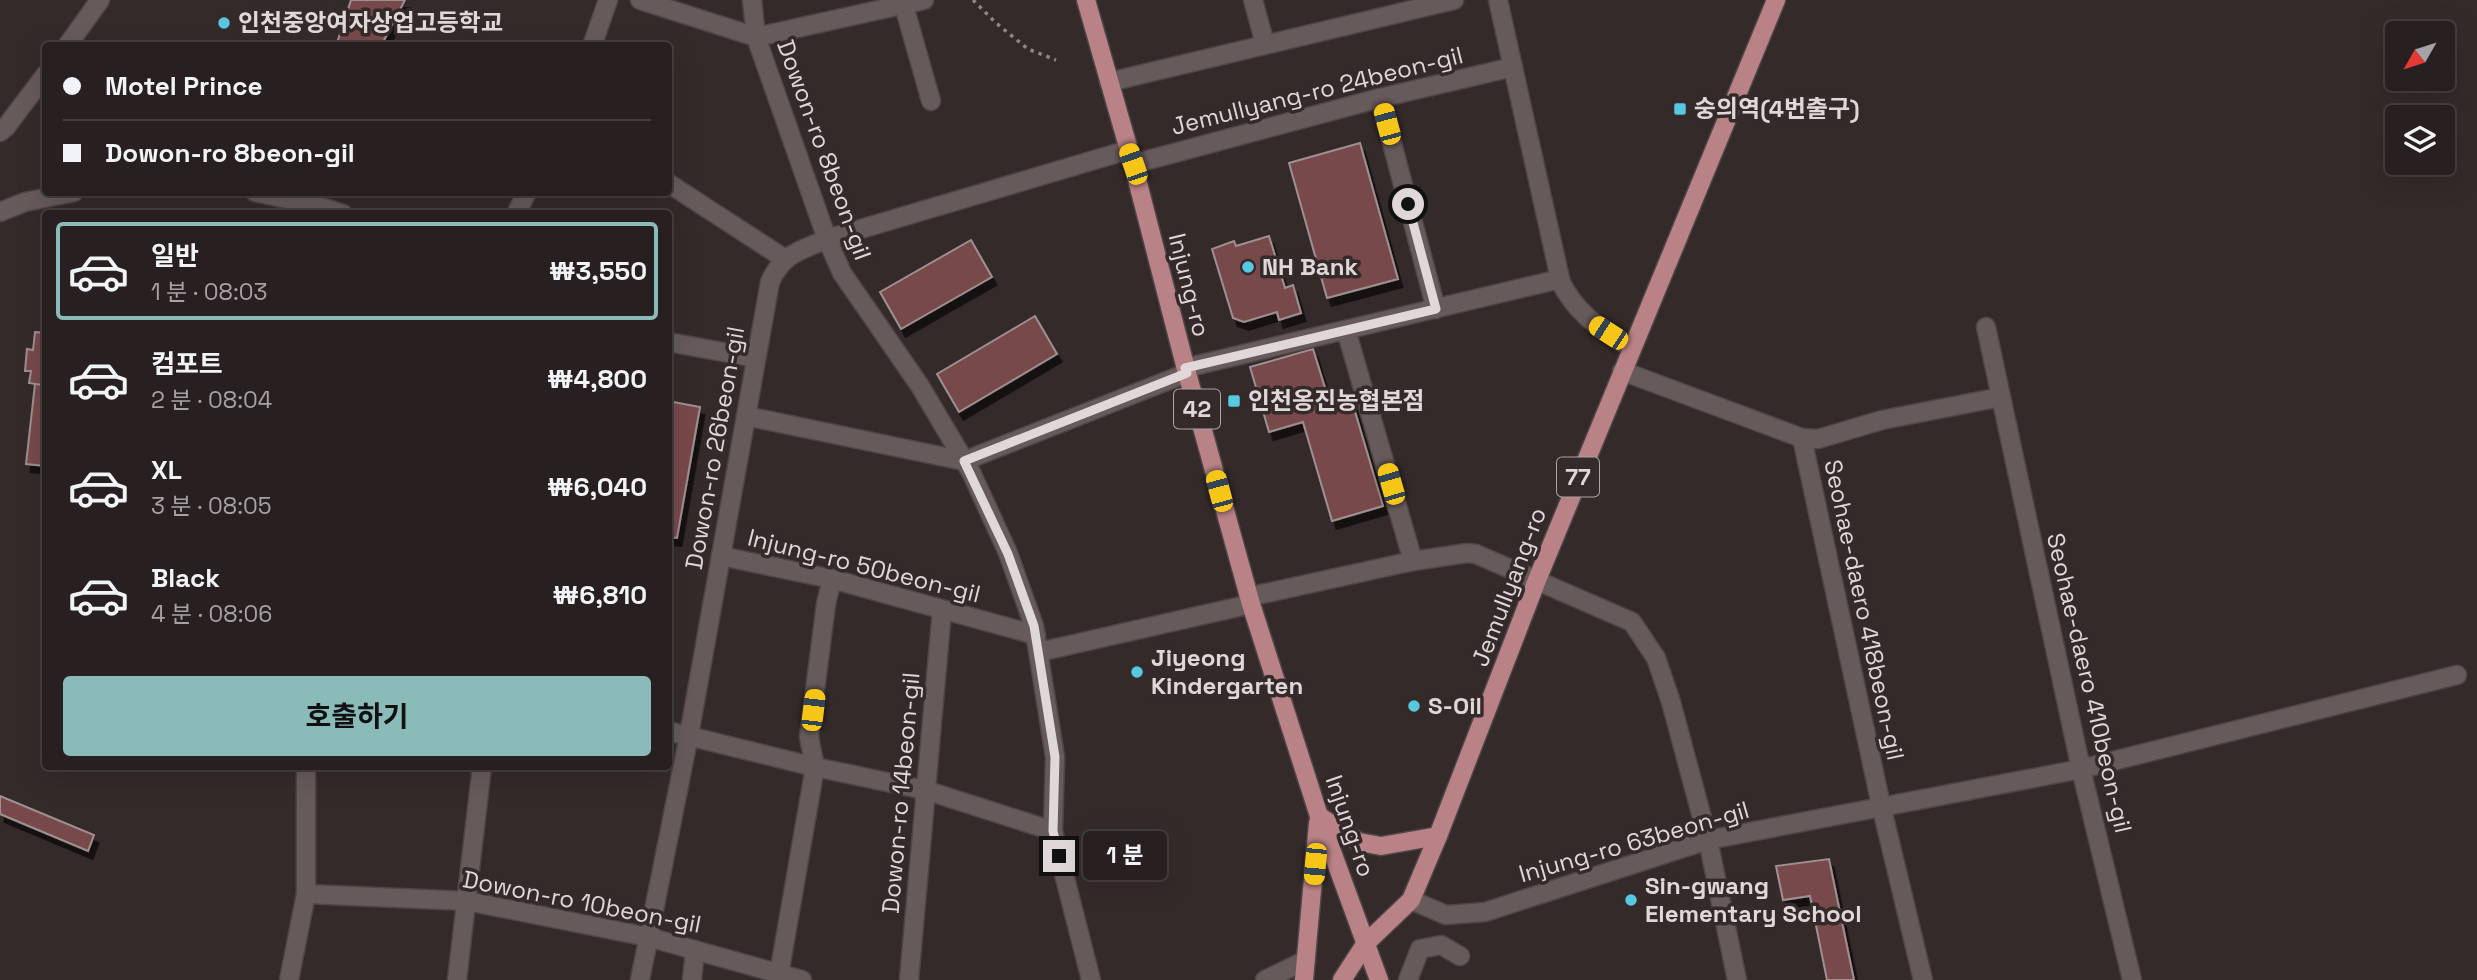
<!DOCTYPE html>
<html lang="ko">
<head>
<meta charset="utf-8">
<style>
	:root { --surface:#282020; --page:#302829; --text:#f1f3f6; --muted:#a5a3a5; --line:#443e3e; --accent:#8bbbb9 }
	body { margin:0; font-family:"Space Grotesk","Noto Sans KR",sans-serif; background:var(--page); color:var(--text); height:100vh; display:flex; flex-direction:column; font-size:26px; white-space:nowrap }
	* { box-sizing:border-box; margin:0 }
	p { font-size:23px; color:var(--muted) }
	.icon { flex:none; width:38px; height:38px; fill:none; stroke:currentColor; stroke-width:2; stroke-linecap:round; stroke-linejoin:round }
	.map { position:relative; flex:1; overflow:hidden }
	.side { position:absolute; left:42px; top:210px; width:630px; height:560px; display:flex; flex-direction:column; background:var(--surface); border-radius:7px; box-shadow:0 7px 28px #0002,0 0 0 2px var(--line) }
	.side>* { flex:none }
	.banner { position:absolute; left:42px; top:42px; width:630px; height:154px; border-radius:7px; box-shadow:0 7px 28px #0002,0 0 0 2px var(--line); display:grid; align-content:center; height:154px; padding:0 21px; background:var(--surface) }
	.needle { width:46px; rotate:231deg }
	.tools { position:absolute; left:2385px; top:21px; display:grid; gap:14px }
	.tools a { display:grid; place-items:center; width:70px; height:70px; border-radius:7px; background:var(--surface); box-shadow:0 7px 28px #0002,0 0 0 2px var(--line); font-size:35px }
	.end { position:absolute; width:32px; height:32px; margin:-16px; border:9px solid #dfd7d8; background:#111; box-shadow:0 0 0 4px #111 }
	.from { border-radius:50% }
	.bubble { position:absolute; height:49px; border-radius:7px; background:var(--surface); box-shadow:0 7px 28px #0002,0 0 0 2px var(--line); font-size:23px; font-weight:700; line-height:49px; text-align:center }
	.car { position:absolute; width:21px; height:42px; margin:-21px -10px; border-radius:9px; box-shadow:0 0 5px 2px #0007; background:linear-gradient(#f5c518 24%,#345 0 40%,#f5c518 0 76%,#345 0 86%,#f5c518 0) }
	.banner b { display:flex; align-items:center; gap:24px; height:66px; font-size:26px }
	.banner b+b { border-top:2px solid var(--line) }
	.banner i { width:18px; height:18px; background:var(--text) }
	ul { padding:12px 0 0; list-style:none }
	li { display:flex; align-items:center; gap:21px; height:98px; margin:0 14px 10px; padding:0 7px; border:4px solid transparent; border-radius:7px }
	li div { flex:1 }
	li b { display:block; font-size:26px }
	li em { font-style:normal; font-weight:700 }
	li.current { border-color:var(--accent) }
	li>.icon { width:63px; height:63px; stroke-width:1.5 }
	.action { display:flex; gap:14px; margin-top:auto; padding:14px 21px }
	.action a { flex:1; height:80px; border-radius:7px; background:var(--accent); color:#111; font-size:28px; font-weight:700; line-height:80px; text-align:center }
	.map>svg:first-child { display:block }
	.building { fill:#78494c; stroke:#9e9090; stroke-width:2; filter:url(#shadow) }
	.lines { fill:none; stroke-linecap:round; stroke-linejoin:round }
	.minor-casing { stroke:#4f4546; stroke-width:21 }
	.major-casing { stroke:#4f4546; stroke-width:21 }
	.path { stroke:#8e8585; stroke-width:3.5; stroke-dasharray:3.5 5; stroke-linecap:butt }
	.minor { stroke:#675a5b; stroke-width:18 }
	.major { stroke:#b98286; stroke-width:18 }
	.route { stroke:#dfd7d8; stroke-width:9 }
	.poi-dot { fill:#56c9e1; stroke:#352a2a; stroke-width:2.5 }
	.labels { text-anchor:middle; stroke-width:7; stroke-linejoin:round; paint-order:stroke }
	.shield { fill:#352a2a; stroke:#aca3a4; stroke-width:2 }
	.shield-label { font-size:23px; font-weight:bold; fill:#dfd7d8 }
	.poi-label { font-size:24px; font-weight:bold; fill:#dfd7d8; stroke:#352a2a; text-anchor:start }
	.street-label { font-size:24px; fill:#dfd7d8; stroke:#352a2a }
</style>
</head>
<body>
<div class="map">
<svg width="2477" height="980" viewBox="0 0 2477 980">
	<defs>
		<filter id="shadow"><feDropShadow dx="4.5" dy="8" stdDeviation="0" flood-color="#0009"/></filter>
	</defs>
	<rect width="100%" height="100%" fill="#352a2a"/>
	<g class="building">
		<polygon points="351,0 405,0 381,46 336,46"/>
		<polygon points="1360,143 1398,279 1327,298 1289,163"/>
		<polygon points="1269,236 1285,288 1293,285 1301,313 1279,320 1277,312 1244,322 1233,318 1212,249 1234,241 1236,246"/>
		<polygon points="971,240 992,277 901,329 880,292"/>
		<polygon points="1035,316 1057,354 959,412 937,374"/>
		<polygon points="35,332 46,333 46,466 26,464 35,384 43,385 29,383 31,371 25,371 27,349 33,350"/>
		<polygon points="1313,349 1330,404 1351,398 1383,506 1332,521 1303,422 1269,432 1250,367"/>
		<polygon points="668,401 700,407 677,538 668,537"/>
		<polygon points="0,796 94,835 88,851 0,814"/>
		<polygon points="1829,859 1854,980 1827,980 1810,896 1783,900 1776,866"/>
	</g>
	<g class="lines">
		<defs>
			<g id="minor">
				<polyline points="640,0 756,37 924,0"/>
				<polyline points="752,0 756,37 827,239 842,273 920,386 971,472 1008,553 1034,626 1055,757 1053,831 1091,980"/>
				<polyline points="1253,0 1265,44"/>
				<path d="M 1498,0 L 1561,283 C 1579,317 1601,328 1631,348"/>
				<polyline points="904,6 931,101"/>
				<polyline points="67,46 100,0"/>
				<polyline points="592,46 608,0"/>
				<polyline points="1109,82 1454,0"/>
				<polyline points="1380,98 1436,309"/>
				<polyline points="0,132 6,127 46,74"/>
				<polyline points="1133,164 1380,98 1513,67"/>
				<polyline points="668,183 785,259"/>
				<polyline points="255,192 315,205 343,214"/>
				<polyline points="0,212 25,202 74,192"/>
				<polyline points="516,214 527,192"/>
				<polyline points="1986,327 2081,769 2132,980"/>
				<polyline points="1346,330 1413,561"/>
				<polyline points="668,342 756,358"/>
				<polyline points="1185,368 1560,279"/>
				<polyline points="1622,371 1802,438 1881,805 1923,980"/>
				<polyline points="746,416 964,461 1187,373"/>
				<polyline points="1802,438 1818,439 1882,420 2001,397"/>
				<polyline points="721,556 832,579 1036,635"/>
				<polyline points="1248,597 1413,561 1467,553 1476,554 1632,622 1656,658 1671,702 1708,840 1737,980"/>
				<polyline points="1039,652 1251,604"/>
				<polyline points="668,731 815,767 925,790 1053,831"/>
				<polyline points="306,894 467,901 648,937 802,980"/>
				<polyline points="1411,900 1446,915 1485,912 1708,840 2081,769 2457,675"/>
				<polyline points="289,980 306,894 306,766"/>
				<polyline points="457,980 482,766"/>
				<path d="M 640,980 L 689,735 L 770,282 C 783,253 800,251 827,239 L 1128,150"/>
				<polyline points="692,980 695,950"/>
				<polyline points="778,980 815,767 809,737 826,604 832,579"/>
				<polyline points="909,980 942,610"/>
				<polyline points="1265,980 1306,960"/>
				<polyline points="1408,980 1420,949 1441,945 1460,956"/>
			</g>
			<g id="major">
				<polyline points="1086,0 1133,164 1187,373 1251,604 1319,816 1379,980"/>
				<polyline points="1319,816 1359,842 1381,846 1438,836"/>
				<polyline points="1304,980 1318,823"/>
				<polyline points="1342,980 1366,943 1411,900 1438,836 1537,580 1776,0"/>
			</g>
		</defs>
		<use href="#minor" class="minor-casing"/>
		<use href="#major" class="major-casing"/>
		<polyline class="path" points="973,0 996,23 1028,49 1056,60"/>
		<use href="#minor" class="minor"/>
		<use href="#major" class="major"/>
	</g>
	<g class="lines">
		<polyline class="route" points="1059,856 1053,831 1055,757 1034,626 1008,554 964,461 1187,373 1185,368 1436,309 1408,204"/>
	</g>
	<g class="poi-dot">
		<circle cx="224" cy="23" r="7"/>
		<rect x="1673" y="102" width="14" height="14" rx="3.5"/>
		<circle cx="1248" cy="267" r="7"/>
		<rect x="1227" y="394" width="14" height="14" rx="3.5"/>
		<circle cx="1137" cy="672" r="7"/>
		<circle cx="1414" cy="706" r="7"/>
		<circle cx="1631" cy="900" r="7"/>
	</g>
	<g class="labels">
		<g class="shield">
			<rect x="1174" y="389.5" width="46" height="39" rx="5"/>
			<rect x="1557" y="457.5" width="42" height="39" rx="5"/>
		</g>
		<g class="shield-label">
			<text x="1197" y="417">42</text>
			<text x="1578" y="485">77</text>
		</g>
		<g class="poi-label">
			<text x="238" y="31">인천중앙여자상업고등학교</text>
			<text x="1694" y="117">숭의역(4번출구)</text>
			<text x="1262" y="275">NH Bank</text>
			<text x="1248" y="409">인천옹진농협본점</text>
			<text x="1151" y="666">Jiyeong<tspan x="1151" dy="28">Kindergarten</tspan></text>
			<text x="1428" y="714">S-Oil</text>
			<text x="1645" y="894">Sin-gwang<tspan x="1645" dy="28">Elementary School</tspan></text>
		</g>
		<g class="street-label">
			<text transform="translate(1317 91) rotate(-14)" y="8">Jemullyang-ro 24beon-gil</text>
			<text transform="translate(824 150) rotate(70)" y="8">Dowon-ro 8beon-gil</text>
			<text transform="translate(1189 285) rotate(76)" y="8">Injung-ro</text>
			<text transform="translate(715 448) rotate(-80)" y="8">Dowon-ro 26beon-gil</text>
			<text transform="translate(864 566) rotate(14)" y="8">Injung-ro 50beon-gil</text>
			<text transform="translate(1509 587) rotate(-69)" y="8">Jemullyang-ro</text>
			<text transform="translate(1864 610) rotate(78)" y="8">Seohae-daero 418beon-gil</text>
			<text transform="translate(2089 683) rotate(77)" y="8">Seohae-daero 410beon-gil</text>
			<text transform="translate(901 793) rotate(-85)" y="8">Dowon-ro 14beon-gil</text>
			<text transform="translate(1350 826) rotate(71)" y="8">Injung-ro</text>
			<text transform="translate(1634 842) rotate(-16)" y="8">Injung-ro 63beon-gil</text>
			<text transform="translate(582 902) rotate(11)" y="8">Dowon-ro 10beon-gil</text>
		</g>
	</g>
</svg>
<div class="tools">
<a><svg class="needle" viewBox="-14 -14 28 28"><path d="M0-13l5 13h-10z" fill="#e53935"/><path d="M0 13l5-13h-10z" fill="#a5a3a5"/></svg></a>
<a><svg class="icon" aria-label="layers" viewBox="0 0 24 24"><path d="M12 4l9 5-9 5-9-5zM3 14l9 5 9-5"/></svg></a>
</div>
<i class="end from" style="left:1408px;top:204px"></i>
<i class="end" style="left:1059px;top:856px"></i>
<div class="bubble" style="left:1083px;top:831px;width:84px">1 분</div>
<i class="car" style="left:1387px;top:124px;rotate:345deg"></i>
<i class="car" style="left:1133px;top:164px;rotate:341deg"></i>
<i class="car" style="left:1608px;top:333px;rotate:303deg"></i>
<i class="car" style="left:1391px;top:484px;rotate:344deg"></i>
<i class="car" style="left:1219px;top:491px;rotate:345deg"></i>
<i class="car" style="left:813px;top:710px;rotate:7deg"></i>
<i class="car" style="left:1315px;top:864px;rotate:185deg"></i>
<div class="banner">
<b><i class="from"></i>Motel Prince</b>
<b><i></i>Dowon-ro 8beon-gil</b>
</div>
<section class="side">
<ul>
<li class="current"><svg class="icon" aria-label="car" viewBox="0 0 24 24"><path d="M5 17H2v-5l4-1 3-4h7l3 4 3 1v5h-3M9 17h6M6 11h13"/><circle cx="7" cy="17" r="2"/><circle cx="17" cy="17" r="2"/></svg><div><b>일반</b><p>1 분 · 08:03</p></div><em>₩3,550</em></li>
<li><svg class="icon" aria-label="car" viewBox="0 0 24 24"><path d="M5 17H2v-5l4-1 3-4h7l3 4 3 1v5h-3M9 17h6M6 11h13"/><circle cx="7" cy="17" r="2"/><circle cx="17" cy="17" r="2"/></svg><div><b>컴포트</b><p>2 분 · 08:04</p></div><em>₩4,800</em></li>
<li><svg class="icon" aria-label="car" viewBox="0 0 24 24"><path d="M5 17H2v-5l4-1 3-4h7l3 4 3 1v5h-3M9 17h6M6 11h13"/><circle cx="7" cy="17" r="2"/><circle cx="17" cy="17" r="2"/></svg><div><b>XL</b><p>3 분 · 08:05</p></div><em>₩6,040</em></li>
<li><svg class="icon" aria-label="car" viewBox="0 0 24 24"><path d="M5 17H2v-5l4-1 3-4h7l3 4 3 1v5h-3M9 17h6M6 11h13"/><circle cx="7" cy="17" r="2"/><circle cx="17" cy="17" r="2"/></svg><div><b>Black</b><p>4 분 · 08:06</p></div><em>₩6,810</em></li>
</ul>
<div class="action"><a>호출하기</a></div>
</section>
</div>
</body>
</html>
